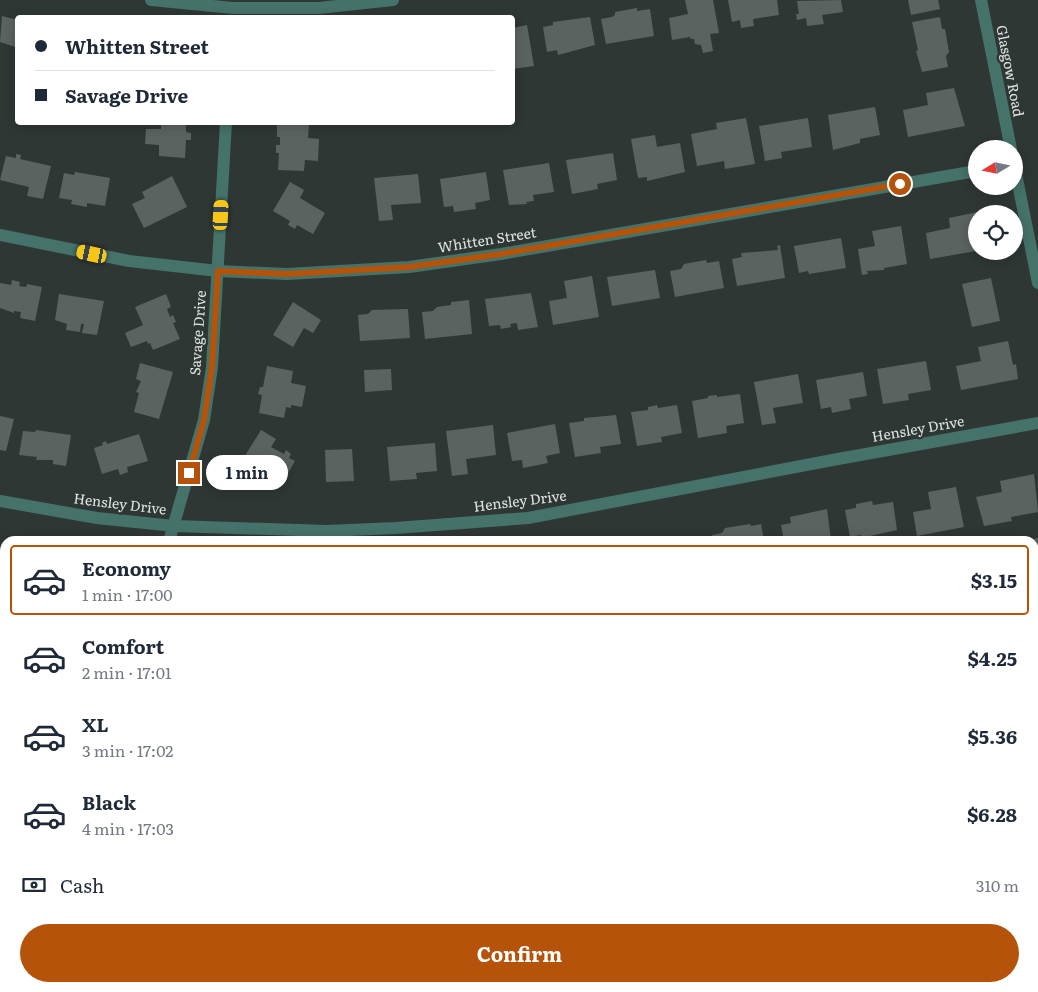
<!DOCTYPE html>
<html lang="en">
<head>
<meta charset="utf-8">
<style>
	:root { --surface:#fff; --page:#f2f2f3; --text:#1f2937; --muted:#747a83; --line:#e0e1e3; --accent:#b45309 }
	body { margin:0; font-family:Literata,serif; background:var(--page); color:var(--text); height:100vh; display:flex; flex-direction:column; font-size:19px; white-space:nowrap }
	* { box-sizing:border-box; margin:0 }
	p { font-size:16px; color:var(--muted) }
	.icon { flex:none; width:28px; height:28px; fill:none; stroke:currentColor; stroke-width:2; stroke-linecap:round; stroke-linejoin:round }
	.map { position:relative; flex:1; overflow:hidden }
	.drawer { position:absolute; left:0px; top:536px; width:1039px; height:456px; display:flex; flex-direction:column; background:var(--surface); border-radius:15px 15px 0 0; box-shadow:0 2px 12px #0003 }
	.drawer>* { flex:none }
	.banner { position:absolute; left:15px; top:15px; width:500px; height:110px; border-radius:5px; box-shadow:0 2px 12px #0003; display:grid; align-content:center; height:110px; padding:0 20px; background:var(--surface) }
	.needle { width:32px; rotate:260deg }
	.buttons { position:absolute; left:968px; top:140px; display:grid; gap:10px }
	.buttons a { display:grid; place-items:center; width:55px; height:55px; border-radius:50%; background:var(--surface); box-shadow:0 2px 12px #0003; font-size:25px }
	.end { position:absolute; width:22px; height:22px; margin:-11px; border:6px solid #b45309; background:#fff; box-shadow:0 0 0 2px #fff }
	.from { border-radius:50% }
	.bubble { position:absolute; height:35px; border-radius:18px; background:var(--surface); box-shadow:0 2px 12px #0003; font-size:16px; font-weight:700; line-height:35px; text-align:center }
	.car { position:absolute; width:15px; height:30px; margin:-15px -8px; border-radius:6px; box-shadow:0 0 4px 1px #0007; background:linear-gradient(#f5c518 24%,#345 0 40%,#f5c518 0 76%,#345 0 86%,#f5c518 0) }
	.banner b { display:flex; align-items:center; gap:18px; height:48px; font-size:19px }
	.banner b+b { border-top:1px solid var(--line) }
	.banner i { width:12px; height:12px; background:var(--text) }
	ul { padding:9px 0 0; list-style:none }
	li { display:flex; align-items:center; gap:15px; height:70px; margin:0 10px 8px; padding:0 10px; border:2px solid transparent; border-radius:5px }
	li div { flex:1 }
	li b { display:block; font-size:19px }
	li em { font-style:normal; font-weight:700 }
	li.selected { border-color:var(--accent) }
	li>.icon { width:45px; height:45px; stroke-width:1.5 }
	.pay { display:flex; align-items:center; gap:12px; height:55px; padding:0 20px; font-size:19px }
	.pay p { margin-inline-start:auto }
	.button { display:flex; gap:10px; margin-top:auto; padding:10px 20px }
	.button a { flex:1; height:58px; border-radius:30px; background:var(--accent); color:#fff; font-size:20px; font-weight:700; line-height:58px; text-align:center }
	.map>svg:first-child { display:block }
	.grass { fill:url(#grass-tufts) }
	.forest { fill:url(#forest-firs) }
	.building { fill:#5b6361 }
	.lines { fill:none; stroke-linecap:round; stroke-linejoin:round }
	.service { stroke:#457269; stroke-width:8 }
	.minor { stroke:#457269; stroke-width:12 }
	.route { stroke:#b45309; stroke-width:6 }
	.labels { text-anchor:middle; stroke-width:5; stroke-linejoin:round; paint-order:stroke }
	.street-label { font-size:14px; fill:#e0e5e4; stroke:#2f3735 }
</style>
</head>
<body>
<div class="map">
<svg width="1038" height="992" viewBox="0 0 1038 992">
	<defs>
		<pattern id="grass-tufts" width="24" height="20" patternUnits="userSpaceOnUse" patternTransform="scale(1.25)"><rect width="24" height="20" fill="#304d47"/><path d="M3 7l-1-3M5 7V3M7 7l1-3M15 17l-1-3M17 17v-4M19 17l1-3" fill="none" stroke="#4e6661"/></pattern>
		<pattern id="forest-firs" width="22" height="20" patternUnits="userSpaceOnUse" patternTransform="scale(1.25)"><rect width="22" height="20" fill="#304d47"/><path d="M5 1l3.5 6h-7zM16 11l3.5 6h-7z" fill="#4e6661"/></pattern>
	</defs>
	<rect width="100%" height="100%" fill="#2f3735"/>
	<polygon class="grass" points="1038,880 1038,992 867,992 872,988 1034,988 1034,881"/>
	<polygon class="forest" points="391,988 872,988 867,992 363,992"/>
	<g class="building">
		<polygon points="685,0 713,0 719,33 710,34 713,51 703,53 701,45 695,44 694,39 691,39 690,37 672,40 669,18 688,14"/>
		<polygon points="728,0 777,0 779,15 753,19 754,26 741,28 740,20 732,22"/>
		<polygon points="841,0 843,12 822,15 824,24 807,26 806,18 797,20 796,14 799,14 797,1"/>
		<polygon points="908,0 938,0 940,9 911,15"/>
		<polygon points="637,8 637,11 650,9 654,36 606,44 601,19 612,17 615,15 615,12"/>
		<polygon points="2,16 18,20 18,48 0,42"/>
		<polygon points="590,17 595,45 558,55 557,50 547,52 543,27 553,25 553,22"/>
		<polygon points="940,17 942,29 945,29 949,52 946,56 948,67 922,72 916,51 918,50 912,22"/>
		<polygon points="527,25 534,66 512,69 512,28"/>
		<polygon points="954,88 965,126 908,137 903,110 928,105 926,93"/>
		<polygon points="875,107 880,135 860,139 860,143 833,150 828,115"/>
		<polygon points="746,118 755,164 725,169 724,161 697,166 691,134 717,129 716,123"/>
		<polygon points="808,118 812,147 781,152 782,158 765,161 759,126"/>
		<polygon points="161,122 186,122 186,132 191,133 191,140 186,140 185,158 159,156 159,145 145,144 146,129 161,129"/>
		<polygon points="277,123 309,125 308,138 319,139 318,161 305,160 304,171 278,170 279,153 276,153 276,145 280,145 280,137 277,137"/>
		<polygon points="655,135 657,147 680,143 685,172 647,181 647,177 638,178 631,139"/>
		<polygon points="613,153 617,180 597,184 598,189 572,194 566,160"/>
		<polygon points="16,154 21,155 20,159 51,166 43,199 27,196 29,187 0,180 6,156 16,158"/>
		<polygon points="549,163 554,192 533,195 534,201 526,202 527,204 509,205 503,170"/>
		<polygon points="75,172 110,178 105,206 87,203 87,207 71,204 72,200 59,198 64,173 74,175"/>
		<polygon points="486,172 490,200 475,203 476,209 454,212 453,206 444,207 440,179"/>
		<polygon points="418,174 421,203 391,205 393,220 379,221 374,178"/>
		<polygon points="172,176 187,207 144,228 132,204 145,198 142,192"/>
		<polygon points="290,182 304,190 300,198 325,213 313,234 297,225 295,229 288,225 290,221 273,211"/>
		<polygon points="982,211 982,214 976,214 976,251 930,259 926,233 950,228 949,218"/>
		<polygon points="901,226 907,264 884,268 884,270 867,271 868,274 862,275 858,249 875,246 872,231"/>
		<polygon points="841,238 846,268 809,274 808,271 799,273 794,246"/>
		<polygon points="780,245 785,278 737,286 732,259 742,257 741,253 778,250 777,246"/>
		<polygon points="706,260 707,263 719,261 724,288 675,297 670,271 681,269 684,264"/>
		<polygon points="655,270 660,298 612,306 607,277"/>
		<polygon points="592,276 599,317 553,325 549,301 567,298 564,281"/>
		<polygon points="991,278 1000,321 972,327 962,284"/>
		<polygon points="12,280 20,282 19,286 26,287 27,284 42,287 35,321 20,318 21,312 14,311 14,313 0,308 0,283 11,285"/>
		<polygon points="531,293 538,327 518,330 517,323 510,324 511,327 501,329 500,325 489,326 485,299"/>
		<polygon points="59,294 104,301 97,335 82,333 84,324 81,324 80,332 66,330 67,324 55,320"/>
		<polygon points="166,294 171,307 167,309 170,317 173,315 176,322 173,323 180,339 153,350 150,343 148,344 147,341 131,347 125,333 143,325 135,307"/>
		<polygon points="469,300 472,334 425,339 422,312 433,311 437,307 451,305 451,302"/>
		<polygon points="293,302 321,320 313,333 304,328 293,347 273,335"/>
		<polygon points="408,309 410,338 360,341 358,315 368,314 372,310"/>
		<polygon points="1008,341 1013,365 1016,364 1018,379 961,390 956,366 981,361 978,347"/>
		<polygon points="926,361 931,390 908,394 909,400 883,404 877,369"/>
		<polygon points="140,363 173,372 159,419 134,412 139,393 136,392 141,381 136,379"/>
		<polygon points="267,366 293,371 291,383 306,386 302,407 291,405 291,408 286,407 284,418 259,413 262,395 258,394 260,387 263,387"/>
		<polygon points="391,369 392,390 365,392 364,370"/>
		<polygon points="863,372 867,396 849,399 851,409 832,413 831,407 821,409 816,380"/>
		<polygon points="798,374 803,403 773,408 776,423 762,425 754,382"/>
		<polygon points="740,394 744,423 726,426 727,433 698,438 692,401 708,398 708,396 717,395 717,397"/>
		<polygon points="657,405 658,408 677,405 682,433 661,437 662,442 637,446 631,412 648,410 648,407"/>
		<polygon points="616,415 621,444 600,447 601,453 575,457 569,423 584,421 584,418"/>
		<polygon points="0,416 14,419 6,451 0,450"/>
		<polygon points="555,424 560,453 546,456 548,463 523,468 522,460 512,461 507,433"/>
		<polygon points="493,425 496,455 466,459 468,474 452,476 446,431"/>
		<polygon points="36,430 71,435 66,466 53,464 53,460 36,460 37,457 19,455 23,431 35,432"/>
		<polygon points="261,430 276,439 271,447 284,454 286,450 291,454 289,458 295,461 282,484 271,477 269,481 257,474 260,470 243,459"/>
		<polygon points="139,434 148,461 127,467 128,472 120,475 118,469 102,474 94,448 103,445 102,443 106,441 107,444"/>
		<polygon points="435,443 437,471 416,473 417,479 390,481 387,447"/>
		<polygon points="352,449 354,481 326,482 325,450"/>
		<polygon points="1034,474 1038,512 1011,517 1012,521 984,526 976,497 1002,492 1000,481"/>
		<polygon points="956,487 964,527 917,536 913,512 931,509 928,492"/>
		<polygon points="872,501 873,505 893,502 897,530 861,538 861,535 850,537 845,510 856,508 856,504"/>
		<polygon points="827,509 831,541 784,541 781,525 791,523 790,517"/>
		<polygon points="750,524 751,526 761,524 764,541 713,541 712,535 722,533 725,528"/>
		<polygon points="694,537 695,541 661,541 677,538 677,540"/>
		<polygon points="1038,538 1038,591 1034,592 1034,541 1028,540"/>
		<polygon points="0,556 5,557 5,585 0,584"/>
		<polygon points="1038,610 1038,649 1034,650 1034,611"/>
		<polygon points="5,878 5,946 0,947 0,879"/>
	</g>
	<g class="lines">
		<g class="service">
			<polyline points="1034,859 1038,858"/>
			<polyline points="258,992 268,988"/>
		</g>
		<g class="minor">
			<polyline points="151,0 233,8 319,8 393,0"/>
			<polyline points="981,0 1011,149"/>
			<polyline points="1014,164 1038,283"/>
			<polyline points="0,235 129,261 218,271 287,274 409,267 501,254 976,171"/>
			<polyline points="0,501 97,518 174,526 327,531 396,528 528,518 838,459 1038,423"/>
			<polyline points="169,541 204,420 212,367 226,122"/>
			<polyline points="1034,686 1038,685"/>
			<polyline points="0,820 5,822"/>
			<polyline points="38,992 40,988"/>
		</g>
	</g>
	<g class="lines">
		<polyline class="route" points="189,473 204,420 212,367 218,271 287,274 409,267 501,254 900,184"/>
	</g>
	<g class="labels">
		<g class="street-label">
			<text transform="translate(1010 71) rotate(79)" y="5">Glasgow Road</text>
			<text transform="translate(487 240) rotate(-9)" y="5">Whitten Street</text>
			<text transform="translate(198 333) rotate(-86)" y="5">Savage Drive</text>
			<text transform="translate(918 429) rotate(-10)" y="5">Hensley Drive</text>
			<text transform="translate(520 501) rotate(-7)" y="5">Hensley Drive</text>
			<text transform="translate(120 504) rotate(7)" y="5">Hensley Drive</text>
		</g>
	</g>
</svg>
<div class="buttons">
<a><svg class="needle" viewBox="-14 -14 28 28"><path d="M0-13l5 13h-10z" fill="#e53935"/><path d="M0 13l5-13h-10z" fill="#747a83"/></svg></a>
<a><svg class="icon" aria-label="locate" viewBox="0 0 24 24"><circle cx="12" cy="12" r="6"/><path d="M12 2v4M12 18v4M2 12h4M18 12h4"/></svg></a>
</div>
<i class="end from" style="left:900px;top:184px"></i>
<i class="end" style="left:189px;top:473px"></i>
<div class="bubble" style="left:206px;top:455px;width:82px">1 min</div>
<i class="car" style="left:221px;top:215px;rotate:3deg"></i>
<i class="car" style="left:92px;top:254px;rotate:282deg"></i>
<div class="banner">
<b><i class="from"></i>Whitten Street</b>
<b><i></i>Savage Drive</b>
</div>
<section class="drawer">
<ul>
<li class="selected"><svg class="icon" aria-label="car" viewBox="0 0 24 24"><path d="M5 17H2v-5l4-1 3-4h7l3 4 3 1v5h-3M9 17h6M6 11h13"/><circle cx="7" cy="17" r="2"/><circle cx="17" cy="17" r="2"/></svg><div><b>Economy</b><p>1 min · 17:00</p></div><em>$3.15</em></li>
<li><svg class="icon" aria-label="car" viewBox="0 0 24 24"><path d="M5 17H2v-5l4-1 3-4h7l3 4 3 1v5h-3M9 17h6M6 11h13"/><circle cx="7" cy="17" r="2"/><circle cx="17" cy="17" r="2"/></svg><div><b>Comfort</b><p>2 min · 17:01</p></div><em>$4.25</em></li>
<li><svg class="icon" aria-label="car" viewBox="0 0 24 24"><path d="M5 17H2v-5l4-1 3-4h7l3 4 3 1v5h-3M9 17h6M6 11h13"/><circle cx="7" cy="17" r="2"/><circle cx="17" cy="17" r="2"/></svg><div><b>XL</b><p>3 min · 17:02</p></div><em>$5.36</em></li>
<li><svg class="icon" aria-label="car" viewBox="0 0 24 24"><path d="M5 17H2v-5l4-1 3-4h7l3 4 3 1v5h-3M9 17h6M6 11h13"/><circle cx="7" cy="17" r="2"/><circle cx="17" cy="17" r="2"/></svg><div><b>Black</b><p>4 min · 17:03</p></div><em>$6.28</em></li>
</ul>
<div class="pay"><svg class="icon" aria-label="cash" viewBox="0 0 24 24"><path d="M3 7h18v10H3z"/><circle cx="12" cy="12" r="2"/></svg>Cash<p>310 m</p></div>
<div class="button"><a>Confirm</a></div>
</section>
</div>
</body>
</html>
